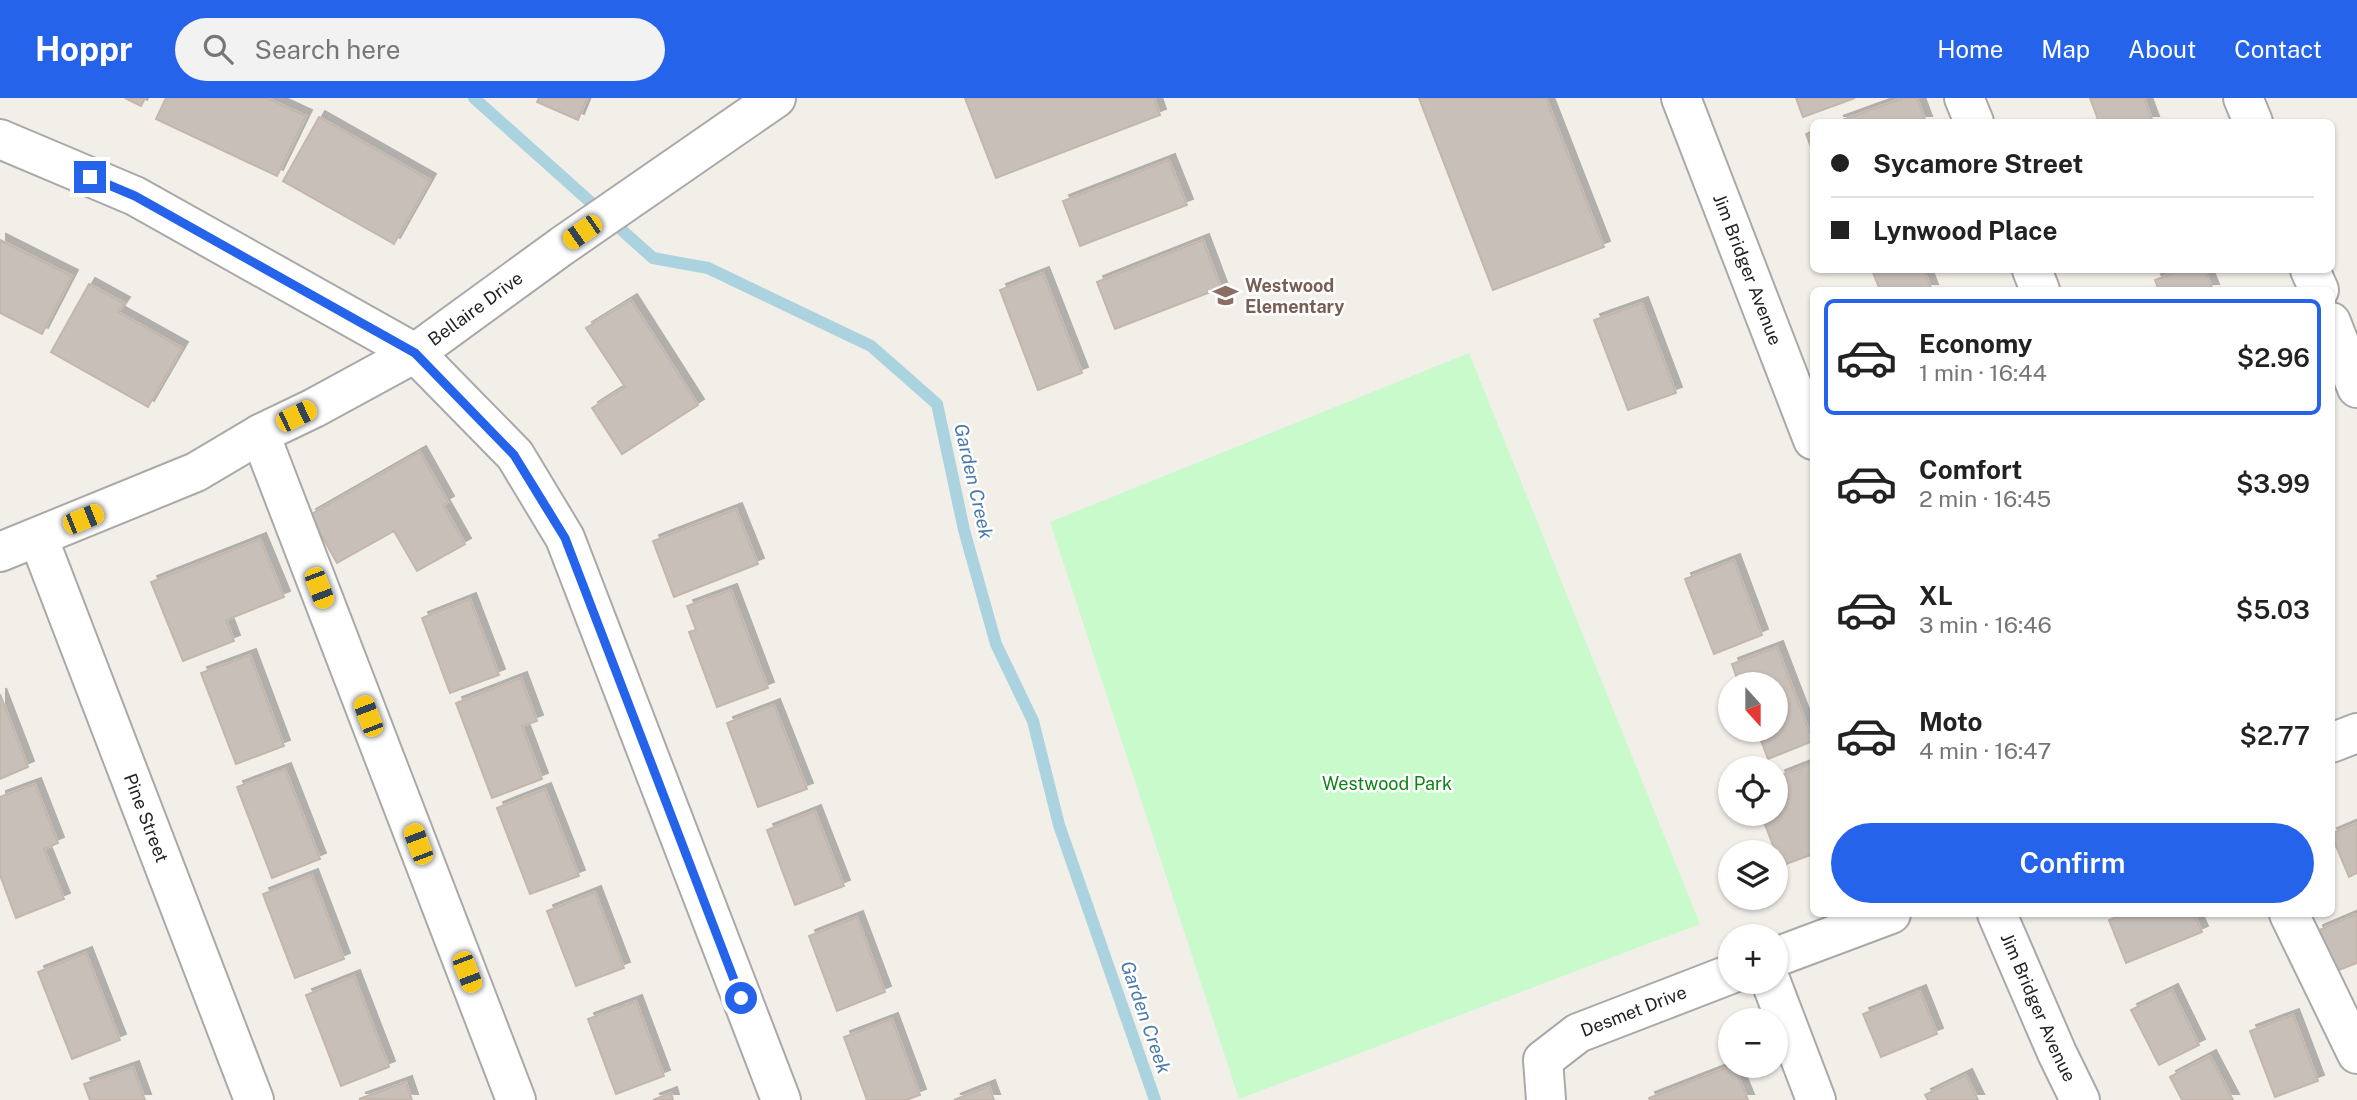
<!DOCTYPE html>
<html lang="en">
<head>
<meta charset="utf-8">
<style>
	:root { --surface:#fff; --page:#f2f2f2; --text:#222; --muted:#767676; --line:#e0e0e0; --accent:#2563eb }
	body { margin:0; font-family:"Public Sans",sans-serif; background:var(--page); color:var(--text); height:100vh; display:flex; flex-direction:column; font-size:26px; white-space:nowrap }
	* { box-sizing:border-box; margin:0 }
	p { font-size:23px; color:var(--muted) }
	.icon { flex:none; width:38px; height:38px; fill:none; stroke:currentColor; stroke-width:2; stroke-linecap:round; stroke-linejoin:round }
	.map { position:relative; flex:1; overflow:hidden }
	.panel { position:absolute; left:1810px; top:189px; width:525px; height:630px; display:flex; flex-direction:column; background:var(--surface); border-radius:10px; box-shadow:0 2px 5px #0004 }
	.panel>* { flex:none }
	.hud { position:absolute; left:1810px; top:21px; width:525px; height:154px; border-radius:10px; box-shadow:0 2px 5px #0004; display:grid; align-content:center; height:154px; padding:0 21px; background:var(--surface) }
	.needle { width:46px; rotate:159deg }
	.tools { position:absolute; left:1718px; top:574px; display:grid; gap:14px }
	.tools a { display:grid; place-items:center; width:70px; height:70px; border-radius:50%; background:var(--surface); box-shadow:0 2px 5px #0004; font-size:35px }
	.end { position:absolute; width:32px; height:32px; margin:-16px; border:9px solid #2563eb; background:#fff; box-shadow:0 0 0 4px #fff }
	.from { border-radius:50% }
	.car { position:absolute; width:21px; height:42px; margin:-21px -10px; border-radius:9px; box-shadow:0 0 5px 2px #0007; background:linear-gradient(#f5c518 24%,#345 0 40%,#f5c518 0 76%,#345 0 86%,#f5c518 0) }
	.hud b { display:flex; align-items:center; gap:24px; height:66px; font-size:26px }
	.hud b+b { border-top:2px solid var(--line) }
	.hud i { width:18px; height:18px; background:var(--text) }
	ul { padding:12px 0 0; list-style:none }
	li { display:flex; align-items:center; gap:21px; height:116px; margin:0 14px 10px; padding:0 7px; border:4px solid transparent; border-radius:10px }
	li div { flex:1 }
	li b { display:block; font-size:26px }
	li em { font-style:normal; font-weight:600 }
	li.current { border-color:var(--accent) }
	li>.icon { width:63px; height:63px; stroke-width:1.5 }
	.button { display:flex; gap:14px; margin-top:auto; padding:14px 21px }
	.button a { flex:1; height:80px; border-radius:42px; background:var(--accent); color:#fff; font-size:28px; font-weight:600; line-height:80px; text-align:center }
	header { display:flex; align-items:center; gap:42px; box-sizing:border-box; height:98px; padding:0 35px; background:var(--accent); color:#fff }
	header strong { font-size:33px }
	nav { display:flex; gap:38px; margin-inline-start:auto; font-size:24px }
	.search { width:490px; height:63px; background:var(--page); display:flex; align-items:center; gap:18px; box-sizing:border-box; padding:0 24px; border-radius:38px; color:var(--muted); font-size:26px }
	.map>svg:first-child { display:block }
	.park { fill:#c8facc }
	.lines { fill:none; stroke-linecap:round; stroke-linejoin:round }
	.stream { stroke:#aad3df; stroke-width:12 }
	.building { fill:#c7bfb8; stroke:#c4b6ab; stroke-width:2; filter:url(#shadow) }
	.minor-casing { stroke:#a9a9a9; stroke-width:42 }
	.minor { stroke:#fff; stroke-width:38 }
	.route { stroke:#2563eb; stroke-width:9 }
	.labels { text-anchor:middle; stroke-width:5; stroke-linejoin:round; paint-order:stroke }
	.street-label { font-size:18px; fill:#222; stroke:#fff }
	.education-label { font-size:18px; font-weight:bold; fill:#785e54; stroke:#fff; text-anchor:start }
	.park-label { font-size:18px; fill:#0c8416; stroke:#fff }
	.water-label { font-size:19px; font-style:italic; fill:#4a7aab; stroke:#fff }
</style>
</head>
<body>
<header>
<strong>Hoppr</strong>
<div class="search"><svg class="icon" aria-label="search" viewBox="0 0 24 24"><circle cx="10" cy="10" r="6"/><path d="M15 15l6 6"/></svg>Search here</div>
<nav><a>Home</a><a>Map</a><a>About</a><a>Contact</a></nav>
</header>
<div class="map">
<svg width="2357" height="1002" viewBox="0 0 2357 1002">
	<defs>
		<filter id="shadow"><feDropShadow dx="6" dy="-6" stdDeviation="0" flood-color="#0004"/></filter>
	</defs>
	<rect width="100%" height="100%" fill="#f2efe9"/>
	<polygon class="park" points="1469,255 1700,826 1239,1001 1050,424"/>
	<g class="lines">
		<polyline class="stream" points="474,0 653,160 708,170 871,248 937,306 964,432 996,546 1033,623 1059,727 1155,1002"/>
	</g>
	<g class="building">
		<polygon points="125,0 145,0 141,8"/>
		<polygon points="166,0 267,0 306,18 277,78 156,21"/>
		<polygon points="539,0 587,0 578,22 537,4"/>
		<polygon points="965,0 1154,0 1160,17 996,80"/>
		<polygon points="1419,0 1546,0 1604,149 1493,192"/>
		<polygon points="1796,0 1855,0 1803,19"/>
		<polygon points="1903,0 1917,0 1926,24 1837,24"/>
		<polygon points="2090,0 2144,0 2153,24 2099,24"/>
		<polygon points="319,19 430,82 394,146 283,83"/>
		<polygon points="1813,33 1813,54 1806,36"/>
		<polygon points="1169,62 1187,107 1080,148 1063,103"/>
		<polygon points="0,142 72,178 42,236 0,215"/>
		<polygon points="1203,142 1221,190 1115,231 1097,184"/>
		<polygon points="1872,172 1924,172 1932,192 1880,192"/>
		<polygon points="2182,172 2205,172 2213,192 2159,192 2155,182"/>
		<polygon points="1043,175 1082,275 1038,292 1000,192"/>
		<polygon points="89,186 124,205 118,214 182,250 148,309 51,254"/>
		<polygon points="631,202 698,307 622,356 592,310 625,289 586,230"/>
		<polygon points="1642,205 1676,295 1628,312 1594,222"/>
		<polygon points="420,354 448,404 443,407 465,446 417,473 394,433 337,465 310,417"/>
		<polygon points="736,411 758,466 674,499 653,443"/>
		<polygon points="260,441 284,499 226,522 234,543 183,563 151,484"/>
		<polygon points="1734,462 1762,537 1714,556 1685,481"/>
		<polygon points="731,492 768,590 717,609 689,534 696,532 687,508"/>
		<polygon points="470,501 499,577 450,595 422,520"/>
		<polygon points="1777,549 1813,643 1768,661 1757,632 1776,632 1776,586 1739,586 1732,566"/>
		<polygon points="250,557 284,648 236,666 201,575"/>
		<polygon points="521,580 537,623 522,628 542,681 492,700 456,605"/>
		<polygon points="0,596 28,669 0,681"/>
		<polygon points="774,607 807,691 758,709 727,625"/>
		<polygon points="1813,665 1813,756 1781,768 1761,716 1776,716 1776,706 1788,701 1779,678"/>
		<polygon points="285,671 320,761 272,780 237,689"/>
		<polygon points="35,686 58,745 44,751 64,801 16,820 0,777 0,699"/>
		<polygon points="545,691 579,778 530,796 497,710"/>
		<polygon points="815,713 844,788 795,807 767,732"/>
		<polygon points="2357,725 2357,775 2349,779 2331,736"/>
		<polygon points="312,777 344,861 295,880 263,796"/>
		<polygon points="595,794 624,870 576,888 547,813"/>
		<polygon points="2124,816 2194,816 2202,834 2126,865 2109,822"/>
		<polygon points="2357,816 2357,865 2334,874 2317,833"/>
		<polygon points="857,819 885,894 837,913 809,838"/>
		<polygon points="86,855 120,942 72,961 38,874"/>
		<polygon points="354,878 389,969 341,988 306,897"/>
		<polygon points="2172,892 2199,947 2159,967 2131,912"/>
		<polygon points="1920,893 1937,936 1881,959 1863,916"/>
		<polygon points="636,903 664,978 616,996 588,921"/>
		<polygon points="2293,917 2318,983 2275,999 2250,933"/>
		<polygon points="892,921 920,997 906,1002 867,1002 844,939"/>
		<polygon points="2210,958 2233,1002 2182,1002 2170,979"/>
		<polygon points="1731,968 1734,968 1748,1002 1650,1002 1649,1000"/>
		<polygon points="133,969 145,1002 90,1002 84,986"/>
		<polygon points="1966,977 1978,1002 1928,1002 1925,997"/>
		<polygon points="406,984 412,1002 359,1001"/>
		<polygon points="989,988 994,1002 954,1002"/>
		<polygon points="671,995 673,1002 653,1002"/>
	</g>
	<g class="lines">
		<defs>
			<g id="minor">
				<path id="s1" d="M 1681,0 L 1813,342"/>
				<polyline points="1964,0 1974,24"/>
				<polyline points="2243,0 2253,24"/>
				<polyline points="0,41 135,98 415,255 515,357 565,440 781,1002"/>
				<polyline points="2032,172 2040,192"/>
				<polyline points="2310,172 2319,192"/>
				<polyline points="2331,224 2357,290"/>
				<polyline points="260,336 516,1002"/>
				<path id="s2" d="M 38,439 L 254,1002"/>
				<path id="s3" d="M 0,454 L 196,374 L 260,336 L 314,310 L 415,255 L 562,148 L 776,0"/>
				<polyline points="2331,645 2357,635"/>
				<path id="s4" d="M 1997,816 L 2057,955 L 2080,1002"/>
				<polyline points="2289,816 2357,956"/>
				<polyline points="1776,859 1891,816"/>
				<polyline points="1771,884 1816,1002"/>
				<path id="s5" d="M 1546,1002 L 1543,962 L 1578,935 L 1731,876"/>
			</g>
		</defs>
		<use href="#minor" class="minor-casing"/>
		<use href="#minor" class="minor"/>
	</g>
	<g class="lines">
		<polyline class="route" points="90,79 135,98 415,255 514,357 565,440 741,900"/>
	</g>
	<defs>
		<symbol id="school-bare" viewBox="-9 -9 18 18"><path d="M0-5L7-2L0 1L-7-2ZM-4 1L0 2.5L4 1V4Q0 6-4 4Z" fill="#8d6e63" stroke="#fff" stroke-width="2.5" paint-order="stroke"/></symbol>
	</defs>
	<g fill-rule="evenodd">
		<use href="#school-bare" x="1208" y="180" width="35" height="35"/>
	</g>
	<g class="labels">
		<g class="street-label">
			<text dy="6" stroke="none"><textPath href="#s1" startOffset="184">Jim Bridger Avenue</textPath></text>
			<text dy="6" stroke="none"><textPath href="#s3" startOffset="536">Bellaire Drive</textPath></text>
			<text dy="6" stroke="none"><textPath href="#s2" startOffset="301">Pine Street</textPath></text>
			<text dy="6" stroke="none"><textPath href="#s4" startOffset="102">Jim Bridger Avenue</textPath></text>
			<text dy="6" stroke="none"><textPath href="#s5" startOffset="144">Desmet Drive</textPath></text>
		</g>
		<g class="education-label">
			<text x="1245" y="194">Westwood<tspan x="1245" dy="21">Elementary</tspan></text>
		</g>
		<g class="park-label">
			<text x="1387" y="692">Westwood Park</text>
		</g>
		<g class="water-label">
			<text transform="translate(974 383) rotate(77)" y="7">Garden Creek</text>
			<text transform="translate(1146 919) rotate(71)" y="7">Garden Creek</text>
		</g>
	</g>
</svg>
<div class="tools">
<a><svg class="needle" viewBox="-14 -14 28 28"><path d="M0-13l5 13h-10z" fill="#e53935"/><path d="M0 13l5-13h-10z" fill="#767676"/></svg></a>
<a><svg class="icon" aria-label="locate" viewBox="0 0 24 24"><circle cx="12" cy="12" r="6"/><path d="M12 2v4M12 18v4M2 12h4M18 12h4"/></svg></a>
<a><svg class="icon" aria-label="layers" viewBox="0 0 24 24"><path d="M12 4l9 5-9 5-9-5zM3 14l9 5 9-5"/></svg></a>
<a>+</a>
<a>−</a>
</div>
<i class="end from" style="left:741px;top:900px"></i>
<i class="end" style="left:90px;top:79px"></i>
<i class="car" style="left:582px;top:134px;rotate:235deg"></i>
<i class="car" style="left:296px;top:318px;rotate:64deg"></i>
<i class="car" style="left:83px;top:421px;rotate:68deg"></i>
<i class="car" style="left:319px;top:490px;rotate:159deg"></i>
<i class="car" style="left:368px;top:618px;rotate:339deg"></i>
<i class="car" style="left:418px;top:746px;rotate:339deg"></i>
<i class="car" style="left:467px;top:874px;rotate:159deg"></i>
<div class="hud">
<b><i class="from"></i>Sycamore Street</b>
<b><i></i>Lynwood Place</b>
</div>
<section class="panel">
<ul>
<li class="current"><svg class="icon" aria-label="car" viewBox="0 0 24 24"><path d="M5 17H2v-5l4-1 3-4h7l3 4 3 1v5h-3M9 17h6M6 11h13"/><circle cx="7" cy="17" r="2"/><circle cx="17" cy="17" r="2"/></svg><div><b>Economy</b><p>1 min · 16:44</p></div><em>$2.96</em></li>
<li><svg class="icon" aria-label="car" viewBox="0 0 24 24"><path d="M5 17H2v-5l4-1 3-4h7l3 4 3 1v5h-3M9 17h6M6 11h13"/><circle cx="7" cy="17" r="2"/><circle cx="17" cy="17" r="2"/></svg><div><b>Comfort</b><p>2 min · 16:45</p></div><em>$3.99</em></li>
<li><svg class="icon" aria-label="car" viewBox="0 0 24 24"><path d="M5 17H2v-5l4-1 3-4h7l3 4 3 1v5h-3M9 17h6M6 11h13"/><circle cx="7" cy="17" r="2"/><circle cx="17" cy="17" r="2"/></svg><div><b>XL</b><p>3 min · 16:46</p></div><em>$5.03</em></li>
<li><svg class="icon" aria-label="car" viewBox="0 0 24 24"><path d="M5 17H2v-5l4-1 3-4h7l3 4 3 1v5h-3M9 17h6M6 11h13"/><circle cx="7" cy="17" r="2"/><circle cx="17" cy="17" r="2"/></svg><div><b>Moto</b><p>4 min · 16:47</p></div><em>$2.77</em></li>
</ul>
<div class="button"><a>Confirm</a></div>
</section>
</div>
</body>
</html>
